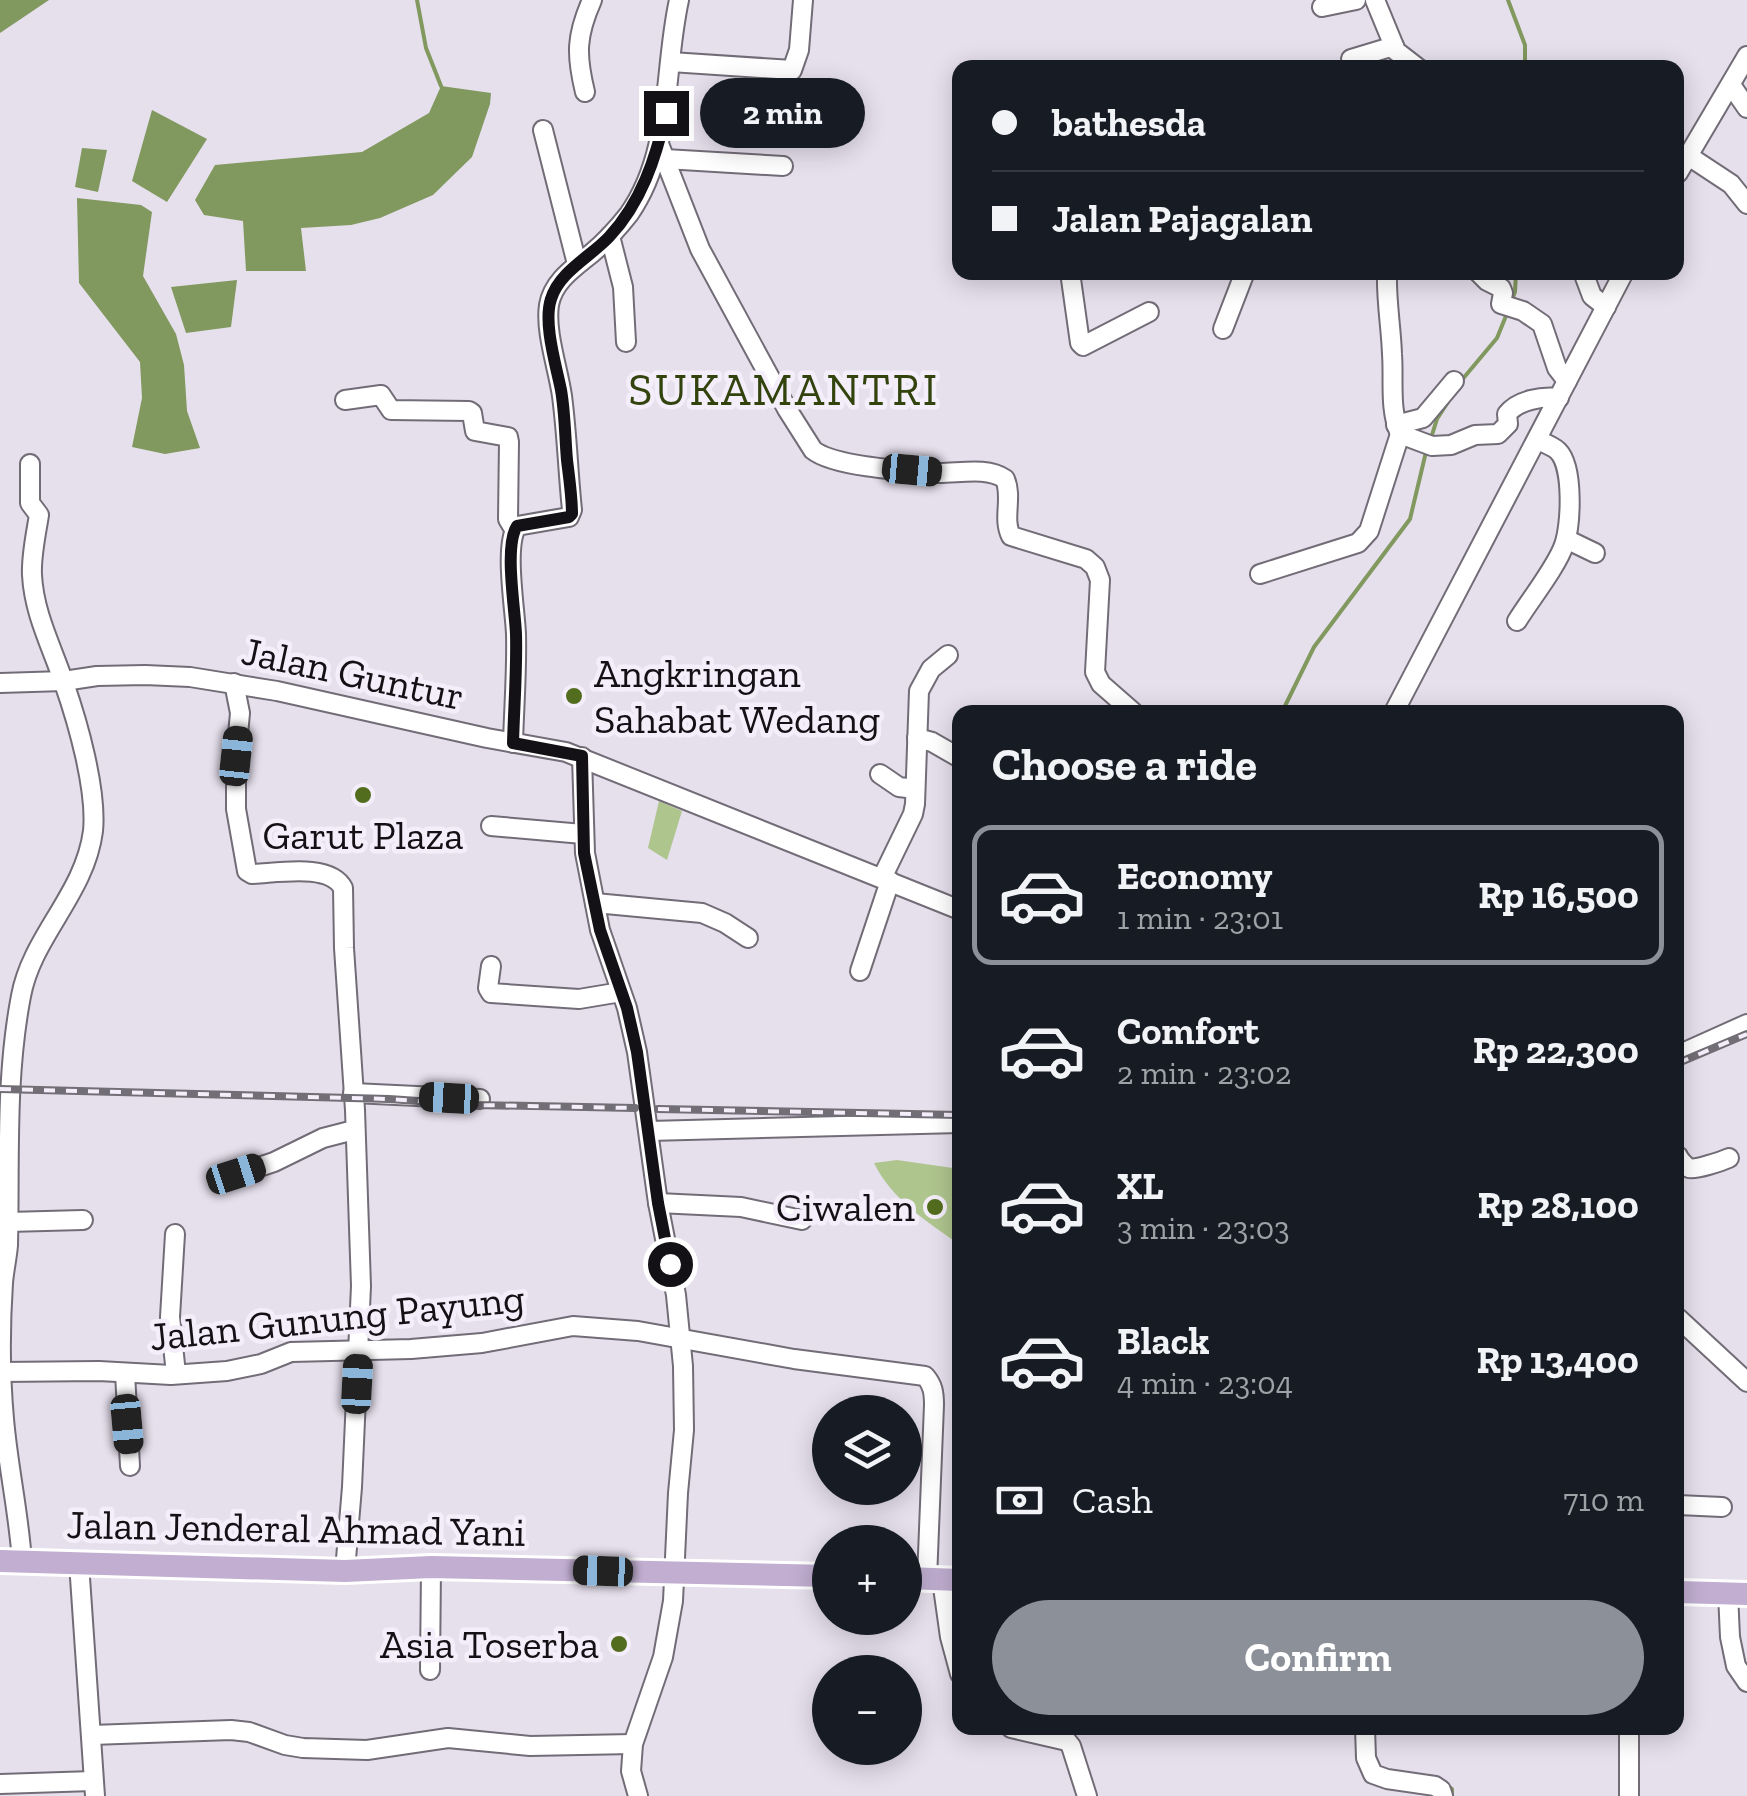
<!DOCTYPE html>
<html lang="en">
<head>
<meta charset="utf-8">
<style>
	:root { --surface:#171b24; --page:#20242c; --text:#f1f3f6; --muted:#9ea1a6; --line:#363941; --accent:#8c9099 }
	body { margin:0; font-family:"Zilla Slab",serif; background:var(--page); color:var(--text); height:100vh; display:flex; flex-direction:column; font-size:38px; white-space:nowrap }
	* { box-sizing:border-box; margin:0 }
	p { font-size:32px; color:var(--muted) }
	.icon { flex:none; width:55px; height:55px; fill:none; stroke:currentColor; stroke-width:2; stroke-linecap:round; stroke-linejoin:round }
	.map { position:relative; flex:1; overflow:hidden }
	.sheet { position:absolute; left:952px; top:705px; width:732px; height:1030px; display:flex; flex-direction:column; background:var(--surface); border-radius:20px; box-shadow:0 5px 25px #0003 }
	.sheet>* { flex:none }
	.banner { position:absolute; left:952px; top:60px; width:732px; height:220px; border-radius:20px; box-shadow:0 5px 25px #0003; display:grid; align-content:center; height:220px; padding:0 40px; background:var(--surface) }
	.controls { position:absolute; left:812px; top:1395px; display:grid; gap:20px }
	.controls a { display:grid; place-items:center; width:110px; height:110px; border-radius:50%; background:var(--surface); box-shadow:0 5px 25px #0003; font-size:50px }
	.end { position:absolute; width:45px; height:45px; margin:-22px; border:12px solid #131115; background:#fff; box-shadow:0 0 0 5px #fff }
	.from { border-radius:50% }
	.bubble { position:absolute; height:70px; border-radius:35px; background:var(--surface); box-shadow:0 5px 25px #0003; font-size:32px; font-weight:700; line-height:70px; text-align:center }
	.car { position:absolute; width:30px; height:60px; margin:-30px -15px; border-radius:12px; box-shadow:0 0 8px 2px #0007; background:linear-gradient(#222 24%,#8ab4d8 0 40%,#222 0 76%,#8ab4d8 0 86%,#222 0) }
	.banner b { display:flex; align-items:center; gap:35px; height:95px; font-size:38px }
	.banner b+b { border-top:2px solid var(--line) }
	.banner i { width:25px; height:25px; background:var(--text) }
	ul { padding:0; list-style:none }
	li { display:flex; align-items:center; gap:30px; height:140px; margin:0 20px 15px; padding:0 20px; border:5px solid transparent; border-radius:20px }
	li div { flex:1 }
	li b { display:block; font-size:38px }
	li em { font-style:normal; font-weight:700 }
	li.selected { border-color:var(--accent) }
	li>.icon { width:90px; height:90px; stroke-width:1.5 }
	h2 { padding:0 40px; font-size:45px; line-height:120px }
	.pay { display:flex; align-items:center; gap:25px; height:110px; padding:0 40px; font-size:38px }
	.pay p { margin-inline-start:auto }
	.primary-button { display:flex; gap:20px; margin-top:auto; padding:20px 40px }
	.primary-button a { flex:1; height:115px; border-radius:60px; background:var(--accent); color:#fff; font-size:40px; font-weight:700; line-height:115px; text-align:center }
	.map>svg:first-child { display:block }
	.green { fill:#afc58e }
	.water { fill:#81985e }
	.lines { fill:none; stroke-linecap:round; stroke-linejoin:round }
	.stream { stroke:#81985e; stroke-width:4 }
	.minor-casing { stroke:#726c77; stroke-width:22 }
	.major-casing { stroke:#fff; stroke-width:28 }
	.minor { stroke:#fff; stroke-width:18 }
	.major { stroke:#c1aed1; stroke-width:22 }
	.rail-casing { stroke:#726e76; stroke-width:8 }
	.rail { stroke:#f4edfa; stroke-width:4; stroke-dasharray:11; stroke-linecap:butt }
	.route { stroke:#131115; stroke-width:12 }
	.poi-dot { fill:#536d1f; stroke:#f4edfa; stroke-width:4 }
	.labels { text-anchor:middle; stroke-width:9; stroke-linejoin:round; paint-order:stroke }
	.street-label { font-size:40px; fill:#131115; stroke:#f4edfa }
	.poi-label { font-size:40px; fill:#131115; stroke:#f4edfa; text-anchor:end }
	.quarter-label { font-size:45px; letter-spacing:2.5px; fill:#32430d; stroke:#f4edfa }
</style>
</head>
<body>
<div class="map">
<svg width="1747" height="1796" viewBox="0 0 1747 1796">
	<rect width="100%" height="100%" fill="#e6e0ed"/>
	<g class="green">
		<polygon points="659,801 682,811 667,860 648,848"/>
		<path d="M 897,1160 L 960,1169 L 960,1245 C 928,1222 892,1200 874,1163 Z"/>
	</g>
	<g class="water">
		<polygon points="0,0 49,0 0,33"/>
		<polygon points="441,86 491,93 490,104 472,157 433,195 380,218 351,225 301,228 306,271 246,271 243,221 204,215 195,200 215,165 362,152 429,113"/>
		<polygon points="152,110 207,139 167,202 132,181"/>
		<polygon points="82,148 107,150 98,192 75,187"/>
		<polygon points="77,198 141,205 152,212 143,276 176,334 184,365 187,411 200,448 165,454 132,447 142,398 140,362 79,283"/>
		<polygon points="237,280 231,327 186,333 171,287"/>
	</g>
	<g class="lines">
		<g class="stream">
			<polyline points="417,0 426,48 441,86"/>
			<polyline points="1508,0 1525,45 1525,68"/>
			<polyline points="1511,302 1515,292 1516,272"/>
			<polyline points="1461,381 1497,338 1508,311"/>
			<polyline points="1431,438 1437,419 1448,402"/>
			<polyline points="1282,712 1314,647 1410,519 1426,452"/>
			<polyline points="1448,1786 1452,1789 1452,1796"/>
		</g>
		<defs>
			<g id="minor">
				<polyline points="1375,0 1396,51 1418,68"/>
				<polyline points="1322,7 1356,0"/>
				<polyline points="1351,59 1394,46"/>
				<polyline points="671,62 792,70 799,50 803,0"/>
				<polyline points="1731,85 1747,108"/>
				<path d="M 585,92 C 576,55 576,36 592,0"/>
				<polyline points="543,130 577,264"/>
				<path d="M 659,144 L 700,249 L 787,409 L 813,450 C 834,467 907,471 935,473 C 957,474 986,466 1005,479 C 1013,498 1002,518 1011,536 L 1086,559 L 1095,567 L 1100,580 L 1095,672 L 1101,684 L 1133,712"/>
				<polyline points="1687,155 1731,184 1747,204"/>
				<polyline points="665,159 783,166"/>
				<polyline points="1678,173 1747,56"/>
				<polyline points="610,236 623,287 626,342"/>
				<polyline points="1070,272 1080,343 1083,346 1149,312"/>
				<path d="M 1387,272 C 1386,300 1391,326 1392,354 C 1394,380 1389,408 1400,434 L 1432,446 L 1451,445 L 1475,435 L 1498,434 L 1508,424 L 1507,414 C 1518,400 1542,396 1559,398"/>
				<polyline points="1478,272 1487,281 1501,288 1503,293 1501,304 1523,311 1542,324 1557,368 1567,381"/>
				<polyline points="1583,272 1592,296 1606,307"/>
				<polyline points="1223,329 1245,272"/>
				<polyline points="345,400 381,395 391,410 469,411 472,413 475,431 508,437 509,442 508,519 514,529"/>
				<polyline points="1396,425 1423,418 1454,381"/>
				<polyline points="1566,539 1595,553"/>
				<polyline points="1260,574 1358,543 1369,531 1400,434"/>
				<path d="M 1517,621 C 1530,600 1557,566 1564,545 C 1571,526 1574,467 1558,451 C 1553,446 1544,443 1537,440"/>
				<polyline points="0,683 64,681 97,676 145,675 190,677 277,691 487,738 566,752 960,910"/>
				<path d="M 234,683 L 240,713 L 236,756 L 236,809 L 247,871 L 252,874 C 278,873 330,863 343,888 L 344,948 L 355,1110 L 361,1286 L 352,1487 L 345,1571"/>
				<polyline points="1394,712 1624,272"/>
				<polyline points="917,738 932,742 960,758"/>
				<path d="M 513,743 C 514,707 517,670 516,634 C 515,608 504,546 517,526 L 569,517 L 572,510 C 568,472 567,434 562,396 C 558,368 545,332 549,305 C 553,281 575,267 592,253 C 605,242 618,228 629,214 C 673,151 663,72 679,0"/>
				<polyline points="582,757 585,853 600,930 627,1008 637,1052 658,1203 676,1295 683,1366 684,1430 678,1493 673,1601 663,1657 633,1744 631,1771 638,1796"/>
				<polyline points="880,774 899,787 915,789"/>
				<polyline points="491,826 583,834"/>
				<polyline points="882,878 913,814 915,804 919,691 931,669 948,655"/>
				<polyline points="595,903 702,913 725,923 748,938"/>
				<polyline points="491,966 488,988 491,993 579,999 621,992"/>
				<polyline points="860,971 890,881"/>
				<polyline points="1678,1055 1747,1024"/>
				<polyline points="353,1093 480,1099"/>
				<polyline points="649,1131 960,1123"/>
				<path d="M 1678,1156 C 1679,1159 1686,1167 1689,1168 C 1696,1170 1722,1161 1729,1158"/>
				<polyline points="220,1180 274,1162 323,1138 354,1130"/>
				<polyline points="658,1203 741,1207 802,1220"/>
				<polyline points="8,1222 83,1220"/>
				<polyline points="175,1234 170,1317 176,1374"/>
				<polyline points="1678,1318 1747,1382"/>
				<path d="M 1,1372 L 99,1371 L 171,1375 L 227,1371 L 261,1364 L 291,1352 L 411,1349 L 482,1343 L 573,1326 L 638,1331 L 794,1359 L 925,1376 C 933,1385 934,1393 934,1405 L 927,1579"/>
				<polyline points="125,1373 130,1466"/>
				<polyline points="1678,1505 1722,1507"/>
				<path d="M 22,1562 C 19,1514 8,1467 4,1419 C 0,1374 0,1328 3,1283 C 4,1270 7,1258 8,1245 C 10,1162 5,1079 21,996 C 32,936 85,894 93,831 C 97,790 78,723 64,683 C 52,647 34,614 32,575 C 31,556 36,534 39,515 L 30,503 L 30,464"/>
				<polyline points="79,1563 95,1796"/>
				<polyline points="942,1580 950,1637 960,1674"/>
				<polyline points="1728,1593 1730,1637 1736,1666 1747,1682"/>
				<polyline points="430,1670 431,1567"/>
				<polyline points="1011,1728 1067,1741 1071,1746 1087,1796"/>
				<polyline points="1365,1728 1366,1758 1373,1774 1387,1779 1435,1786 1441,1790 1443,1796"/>
				<polyline points="92,1735 231,1730 249,1732 285,1745 303,1748 367,1750 448,1738 530,1746 633,1744"/>
				<polyline points="0,1784 93,1781"/>
				<polyline points="1629,1796 1629,1728"/>
			</g>
			<g id="major">
				<polyline points="0,1561 345,1571 431,1567 830,1576"/>
				<polyline points="905,1578 960,1580"/>
				<polyline points="1678,1592 1747,1594"/>
			</g>
		</defs>
		<use href="#minor" class="minor-casing"/>
		<use href="#major" class="major-casing"/>
		<use href="#minor" class="minor"/>
		<use href="#major" class="major"/>
		<defs>
			<g id="rail">
				<polyline points="1678,1063 1747,1034"/>
				<polyline points="0,1089 389,1099 477,1105 635,1108"/>
				<polyline points="658,1109 960,1115"/>
			</g>
		</defs>
		<use href="#rail" class="rail-casing"/>
		<use href="#rail" class="rail"/>
	</g>
	<g class="lines">
		<path class="route" d="M 666,113 C 656,158 641,203 609,237 C 590,257 559,272 551,299 C 543,323 556,365 561,390 C 565,413 565,437 567,460 C 569,477 572,496 572,514 L 569,517 L 517,526 C 504,546 515,608 516,634 C 517,670 514,707 513,743 L 582,756 L 584,853 L 600,930 L 627,1008 L 637,1052 L 658,1203 L 670,1264"/>
	</g>
	<g class="poi-dot">
		<circle cx="574" cy="696" r="10"/>
		<circle cx="363" cy="795" r="10"/>
		<circle cx="935" cy="1207" r="10"/>
		<circle cx="619" cy="1644" r="10"/>
	</g>
	<g class="labels">
		<g class="street-label">
			<text transform="translate(353 673) rotate(12)" y="14">Jalan Guntur</text>
			<text transform="translate(337 1317) rotate(-6)" y="14">Jalan Gunung Payung</text>
			<text transform="translate(296 1528) rotate(1)" y="14">Jalan Jenderal Ahmad Yani</text>
		</g>
		<g class="poi-label">
			<text x="594" y="687" text-anchor="start">Angkringan<tspan x="594" dy="46">Sahabat Wedang</tspan></text>
			<text x="363" y="849" text-anchor="middle">Garut Plaza</text>
			<text x="915" y="1221">Ciwalen</text>
			<text x="599" y="1658">Asia Toserba</text>
		</g>
		<g class="quarter-label">
			<text x="784" y="405">SUKAMANTRI</text>
		</g>
	</g>
</svg>
<div class="controls">
<a><svg class="icon" aria-label="layers" viewBox="0 0 24 24"><path d="M12 4l9 5-9 5-9-5zM3 14l9 5 9-5"/></svg></a>
<a>+</a>
<a>−</a>
</div>
<i class="end from" style="left:670px;top:1264px"></i>
<i class="end" style="left:666px;top:113px"></i>
<div class="bubble" style="left:700px;top:78px;width:165px">2 min</div>
<i class="car" style="left:912px;top:470px;rotate:95deg"></i>
<i class="car" style="left:236px;top:756px;rotate:6deg"></i>
<i class="car" style="left:449px;top:1098px;rotate:273deg"></i>
<i class="car" style="left:236px;top:1174px;rotate:72deg"></i>
<i class="car" style="left:357px;top:1384px;rotate:3deg"></i>
<i class="car" style="left:127px;top:1424px;rotate:175deg"></i>
<i class="car" style="left:603px;top:1571px;rotate:272deg"></i>
<div class="banner">
<b><i class="from"></i>bathesda</b>
<b><i></i>Jalan Pajagalan</b>
</div>
<section class="sheet">
<h2>Choose a ride</h2>
<ul>
<li class="selected"><svg class="icon" aria-label="car" viewBox="0 0 24 24"><path d="M5 17H2v-5l4-1 3-4h7l3 4 3 1v5h-3M9 17h6M6 11h13"/><circle cx="7" cy="17" r="2"/><circle cx="17" cy="17" r="2"/></svg><div><b>Economy</b><p>1 min · 23:01</p></div><em>Rp 16,500</em></li>
<li><svg class="icon" aria-label="car" viewBox="0 0 24 24"><path d="M5 17H2v-5l4-1 3-4h7l3 4 3 1v5h-3M9 17h6M6 11h13"/><circle cx="7" cy="17" r="2"/><circle cx="17" cy="17" r="2"/></svg><div><b>Comfort</b><p>2 min · 23:02</p></div><em>Rp 22,300</em></li>
<li><svg class="icon" aria-label="car" viewBox="0 0 24 24"><path d="M5 17H2v-5l4-1 3-4h7l3 4 3 1v5h-3M9 17h6M6 11h13"/><circle cx="7" cy="17" r="2"/><circle cx="17" cy="17" r="2"/></svg><div><b>XL</b><p>3 min · 23:03</p></div><em>Rp 28,100</em></li>
<li><svg class="icon" aria-label="car" viewBox="0 0 24 24"><path d="M5 17H2v-5l4-1 3-4h7l3 4 3 1v5h-3M9 17h6M6 11h13"/><circle cx="7" cy="17" r="2"/><circle cx="17" cy="17" r="2"/></svg><div><b>Black</b><p>4 min · 23:04</p></div><em>Rp 13,400</em></li>
</ul>
<div class="pay"><svg class="icon" aria-label="cash" viewBox="0 0 24 24"><path d="M3 7h18v10H3z"/><circle cx="12" cy="12" r="2"/></svg>Cash<p>710 m</p></div>
<div class="primary-button"><a>Confirm</a></div>
</section>
</div>
</body>
</html>
